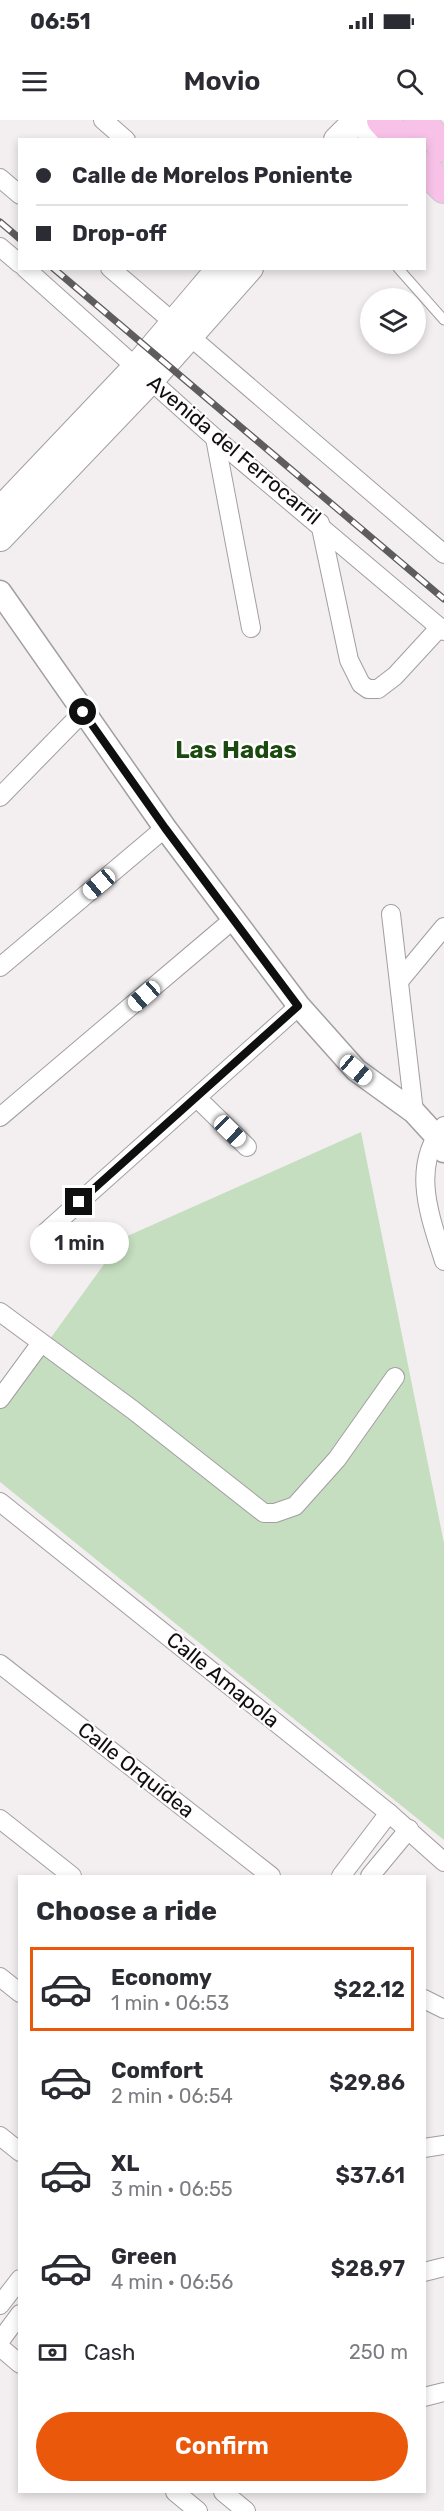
<!DOCTYPE html>
<html lang="en">
<head>
<meta charset="utf-8">
<style>
	:root { --surface:#fff; --page:#f2f2f3; --text:#2b2b33; --muted:#7c7c81; --line:#e1e1e2; --accent:#ea580c }
	body { margin:0; font-family:Rubik,sans-serif; background:var(--page); color:var(--text); height:100vh; display:flex; flex-direction:column; font-size:22px; white-space:nowrap }
	* { box-sizing:border-box; margin:0 }
	p { font-size:20px; color:var(--muted) }
	.icon { flex:none; width:33px; height:33px; fill:none; stroke:currentColor; stroke-width:2; stroke-linecap:round; stroke-linejoin:round }
	.map { position:relative; flex:1; overflow:hidden }
	.sheet { position:absolute; left:18px; top:1755px; width:408px; height:618px; display:flex; flex-direction:column; background:var(--surface); border-radius:0px; box-shadow:0 3px 9px #0003 }
	.sheet>* { flex:none }
	.hud { position:absolute; left:18px; top:18px; width:408px; height:132px; border-radius:0px; box-shadow:0 3px 9px #0003; display:grid; align-content:center; height:132px; padding:0 18px; background:var(--surface) }
	.buttons { position:absolute; left:360px; top:168px; display:grid; gap:12px }
	.buttons a { display:grid; place-items:center; width:66px; height:66px; border-radius:50%; background:var(--surface); box-shadow:0 3px 9px #0003; font-size:30px }
	.end { position:absolute; width:27px; height:27px; margin:-14px; border:8px solid #100f10; background:#fff; box-shadow:0 0 0 3px #fff }
	.from { border-radius:50% }
	.bubble { position:absolute; height:42px; border-radius:21px; background:var(--surface); box-shadow:0 3px 9px #0003; font-size:20px; font-weight:600; line-height:42px; text-align:center }
	.car { position:absolute; width:18px; height:36px; margin:-18px -9px; border-radius:8px; box-shadow:0 0 4px 2px #0007; background:linear-gradient(#fff 24%,#345 0 40%,#fff 0 76%,#345 0 86%,#fff 0) }
	.hud b { display:flex; align-items:center; gap:21px; height:57px; font-size:22px }
	.hud b+b { border-top:2px solid var(--line) }
	.hud i { width:15px; height:15px; background:var(--text) }
	ul { padding:0; list-style:none }
	li { display:flex; align-items:center; gap:18px; height:84px; margin:0 12px 9px; padding:0 6px; border:3px solid transparent; border-radius:0px }
	li div { flex:1 }
	li b { display:block; font-size:22px }
	li em { font-style:normal; font-weight:600 }
	li.selected { border-color:var(--accent) }
	li>.icon { width:54px; height:54px; stroke-width:1.5 }
	h2 { padding:0 18px; font-size:27px; line-height:72px }
	.pay { display:flex; align-items:center; gap:15px; height:66px; padding:0 18px; font-size:22px }
	.pay p { margin-inline-start:auto }
	.action { display:flex; gap:12px; margin-top:auto; padding:12px 18px }
	.action a { flex:1; height:69px; border-radius:36px; background:var(--accent); color:#fff; font-size:24px; font-weight:600; line-height:69px; text-align:center }
	.status { display:flex; justify-content:space-between; align-items:center; height:42px; padding:0 30px; background:var(--surface); direction:ltr }
	.status svg { height:16px; fill:currentColor }
	header { display:flex; justify-content:space-between; align-items:center; height:78px; padding:0 18px; background:var(--surface); font-size:27px; font-weight:600 }
	.map>svg:first-child { display:block }
	.green { fill:#c5debf }
	.lines { fill:none; stroke-linecap:round; stroke-linejoin:round }
	.service-casing { stroke:#a29ea1; stroke-width:11 }
	.minor-casing { stroke:#a29ea1; stroke-width:20 }
	.tertiary-casing { stroke:#a29ea1; stroke-width:25 }
	.secondary-casing { stroke:#a29ea1; stroke-width:28 }
	.trunk-casing { stroke:#cacaca; stroke-width:32 }
	.service { stroke:#fff; stroke-width:9 }
	.minor { stroke:#fff; stroke-width:18 }
	.tertiary { stroke:#fff; stroke-width:22 }
	.secondary { stroke:#fff; stroke-width:26 }
	.trunk { stroke:#f8c2e8; stroke-width:30 }
	.rail-casing { stroke:#5e5c5d; stroke-width:7 }
	.rail { stroke:#fffdfe; stroke-width:4.5; stroke-dasharray:14; stroke-linecap:butt }
	.route { stroke:#100f10; stroke-width:8 }
	.labels { text-anchor:middle; stroke-width:4.5; stroke-linejoin:round; paint-order:stroke }
	.street-label { font-size:21px; fill:#100f10; stroke:#fffdfe }
	.quarter-label { font-size:24px; font-weight:bold; fill:#1c490f; stroke:#fffdfe }
</style>
</head>
<body>
<div class="status"><b>06:51</b><svg viewBox="0 0 49 12"><path d="M0 12V9h3v3zM5 12V6h3v6zM10 12V3h3v9zM15 12V0h3v12zM26 1h20v11H26zM47 4h2v5h-2z"/></svg></div>
<header><svg class="icon" aria-label="menu" viewBox="0 0 24 24"><path d="M4 6h16M4 12h16M4 18h16"/></svg>Movio<svg class="icon" aria-label="search" viewBox="0 0 24 24"><circle cx="10" cy="10" r="6"/><path d="M15 15l6 6"/></svg></header>
<div class="map">
<svg width="444" height="2391" viewBox="0 0 444 2391">
	<rect width="100%" height="100%" fill="#f3eff1"/>
	<polygon class="green" points="361,1012 444,1423 444,1720 0,1362 0,1288 123,1118"/>
	<g class="lines">
		<defs>
			<polyline id="service" points="398,148 444,200"/>
			<g id="minor">
				<polyline points="103,0 126,20"/>
				<polyline points="0,58 20,75"/>
				<polyline points="0,127 20,144"/>
				<polyline points="25,148 215,318 444,511"/>
				<polyline points="110,148 444,434"/>
				<polyline points="215,318 251,508"/>
				<polyline points="320,403 349,540 361,564 368,569 378,569 395,556 440,507"/>
				<polyline points="0,677 83,592"/>
				<polyline points="391,794 414,992"/>
				<polyline points="0,847 165,708"/>
				<polyline points="400,860 444,807"/>
				<polyline points="197,978 247,1027"/>
				<polyline points="0,997 235,798"/>
				<path d="M 444,1006 C 410,1047 430,1096 444,1141"/>
				<polyline points="46,1112 299,886"/>
				<polyline points="0,1192 133,1290 264,1393 275,1393 295,1386 337,1339 395,1257"/>
				<polyline points="0,1279 41,1223"/>
				<polyline points="0,1382 389,1693 444,1742"/>
				<polyline points="0,1544 271,1756"/>
				<polyline points="0,1699 72,1756"/>
				<polyline points="341,1756 389,1693"/>
				<polyline points="370,1756 409,1709"/>
				<polyline points="0,1857 20,1873"/>
				<polyline points="424,1879 444,1889"/>
				<polyline points="0,2016 20,2032"/>
				<polyline points="424,2028 444,2025"/>
				<polyline points="424,2152 444,2147"/>
				<polyline points="0,2185 20,2159"/>
				<polyline points="0,2221 20,2194"/>
				<polyline points="0,2227 20,2244"/>
				<polyline points="424,2277 444,2272"/>
				<polyline points="175,2372 198,2391"/>
				<polyline points="223,2372 246,2391"/>
			</g>
			<polyline id="tertiary" points="0,472 165,708 299,886 356,950 414,992 436,1016 444,1031"/>
			<g id="secondary">
				<polyline points="337,20 357,0"/>
				<polyline points="371,20 386,5"/>
				<polyline points="0,390 137,246 220,148"/>
				<polyline points="0,418 150,261 250,148"/>
			</g>
			<g id="trunk">
				<polyline points="382,0 400,20"/>
				<polyline points="419,0 444,27"/>
				<polyline points="424,47 444,68"/>
			</g>
		</defs>
		<use href="#service" class="service-casing"/>
		<use href="#minor" class="minor-casing"/>
		<use href="#tertiary" class="tertiary-casing"/>
		<use href="#secondary" class="secondary-casing"/>
		<use href="#trunk" class="trunk-casing"/>
		<use href="#service" class="service"/>
		<use href="#minor" class="minor"/>
		<use href="#tertiary" class="tertiary"/>
		<use href="#secondary" class="secondary"/>
		<use href="#trunk" class="trunk"/>
		<defs>
			<g id="rail">
				<polyline points="0,102 20,119"/>
				<polyline points="53,148 444,479"/>
			</g>
		</defs>
		<use href="#rail" class="rail-casing"/>
		<use href="#rail" class="rail"/>
	</g>
	<g class="lines">
		<polyline class="route" points="79,1082 298,886 165,708 83,592"/>
	</g>
	<g class="labels">
		<g class="street-label">
			<text transform="translate(234 330) rotate(40)" y="7">Avenida del Ferrocarril</text>
			<text transform="translate(223 1560) rotate(39)" y="7">Calle Amapola</text>
			<text transform="translate(136 1650) rotate(38)" y="7">Calle Orquídea</text>
		</g>
		<g class="quarter-label">
			<text x="236" y="638">Las Hadas</text>
		</g>
	</g>
</svg>
<div class="buttons">
<a><svg class="icon" aria-label="layers" viewBox="0 0 24 24"><path d="M12 4l9 5-9 5-9-5zM3 14l9 5 9-5"/></svg></a>
</div>
<i class="end from" style="left:83px;top:592px"></i>
<i class="end" style="left:79px;top:1082px"></i>
<div class="bubble" style="left:30px;top:1102px;width:99px">1 min</div>
<i class="car" style="left:99px;top:764px;rotate:230deg"></i>
<i class="car" style="left:144px;top:876px;rotate:229deg"></i>
<i class="car" style="left:356px;top:950px;rotate:130deg"></i>
<i class="car" style="left:230px;top:1011px;rotate:134deg"></i>
<div class="hud">
<b><i class="from"></i>Calle de Morelos Poniente</b>
<b><i></i>Drop-off</b>
</div>
<section class="sheet">
<h2>Choose a ride</h2>
<ul>
<li class="selected"><svg class="icon" aria-label="car" viewBox="0 0 24 24"><path d="M5 17H2v-5l4-1 3-4h7l3 4 3 1v5h-3M9 17h6M6 11h13"/><circle cx="7" cy="17" r="2"/><circle cx="17" cy="17" r="2"/></svg><div><b>Economy</b><p>1 min · 06:53</p></div><em>$22.12</em></li>
<li><svg class="icon" aria-label="car" viewBox="0 0 24 24"><path d="M5 17H2v-5l4-1 3-4h7l3 4 3 1v5h-3M9 17h6M6 11h13"/><circle cx="7" cy="17" r="2"/><circle cx="17" cy="17" r="2"/></svg><div><b>Comfort</b><p>2 min · 06:54</p></div><em>$29.86</em></li>
<li><svg class="icon" aria-label="car" viewBox="0 0 24 24"><path d="M5 17H2v-5l4-1 3-4h7l3 4 3 1v5h-3M9 17h6M6 11h13"/><circle cx="7" cy="17" r="2"/><circle cx="17" cy="17" r="2"/></svg><div><b>XL</b><p>3 min · 06:55</p></div><em>$37.61</em></li>
<li><svg class="icon" aria-label="car" viewBox="0 0 24 24"><path d="M5 17H2v-5l4-1 3-4h7l3 4 3 1v5h-3M9 17h6M6 11h13"/><circle cx="7" cy="17" r="2"/><circle cx="17" cy="17" r="2"/></svg><div><b>Green</b><p>4 min · 06:56</p></div><em>$28.97</em></li>
</ul>
<div class="pay"><svg class="icon" aria-label="cash" viewBox="0 0 24 24"><path d="M3 7h18v10H3z"/><circle cx="12" cy="12" r="2"/></svg>Cash<p>250 m</p></div>
<div class="action"><a>Confirm</a></div>
</section>
</div>
</body>
</html>
